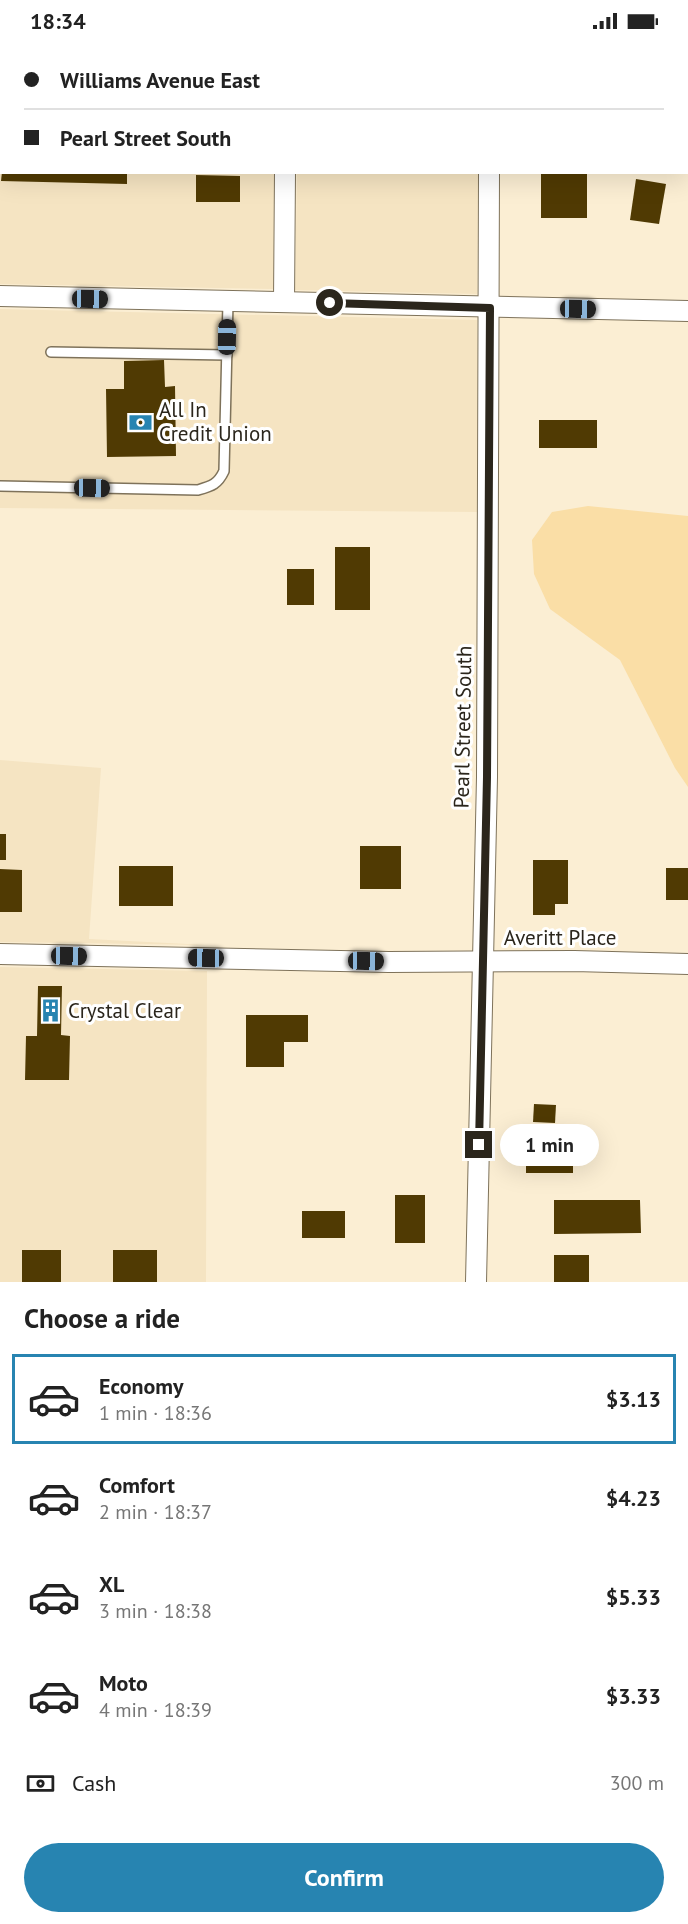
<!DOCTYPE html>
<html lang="en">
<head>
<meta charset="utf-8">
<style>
	:root { --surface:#fff; --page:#f6f6f6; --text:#222; --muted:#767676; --line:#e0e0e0; --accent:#2784b1 }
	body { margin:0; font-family:"PT Sans",sans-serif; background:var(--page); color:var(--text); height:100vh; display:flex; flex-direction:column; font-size:22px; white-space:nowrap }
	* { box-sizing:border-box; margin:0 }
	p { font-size:20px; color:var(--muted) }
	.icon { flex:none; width:33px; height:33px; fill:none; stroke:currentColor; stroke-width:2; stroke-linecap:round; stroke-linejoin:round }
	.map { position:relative; height:1240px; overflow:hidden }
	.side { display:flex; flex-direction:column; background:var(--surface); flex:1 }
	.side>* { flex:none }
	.hud { position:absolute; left:0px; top:0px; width:688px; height:132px; box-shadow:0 6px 24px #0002; display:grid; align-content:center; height:132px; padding:0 24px; background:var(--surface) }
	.end { position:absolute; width:27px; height:27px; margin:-14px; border:8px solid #2b261c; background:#fff; box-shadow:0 0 0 3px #fff }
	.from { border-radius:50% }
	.bubble { position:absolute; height:42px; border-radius:21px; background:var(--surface); box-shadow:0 6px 24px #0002; font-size:20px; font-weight:700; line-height:42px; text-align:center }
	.car { position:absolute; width:18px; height:36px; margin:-18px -9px; border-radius:8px; box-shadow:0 0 4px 2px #0007; background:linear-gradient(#222 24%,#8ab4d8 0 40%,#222 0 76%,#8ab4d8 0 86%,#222 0) }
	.hud b { display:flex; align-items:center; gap:21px; height:57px; font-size:22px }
	.hud b+b { border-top:2px solid var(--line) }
	.hud i { width:15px; height:15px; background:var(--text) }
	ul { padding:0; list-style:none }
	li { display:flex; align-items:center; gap:18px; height:90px; margin:0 12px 9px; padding:0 12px; border:3px solid transparent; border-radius:0px }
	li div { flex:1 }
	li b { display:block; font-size:22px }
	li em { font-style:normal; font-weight:700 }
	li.on { border-color:var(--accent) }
	li>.icon { width:54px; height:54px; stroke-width:1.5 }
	h2 { padding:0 24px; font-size:27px; line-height:72px }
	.pay { display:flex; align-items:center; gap:15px; height:66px; padding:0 24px; font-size:22px }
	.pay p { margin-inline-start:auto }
	.action { display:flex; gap:12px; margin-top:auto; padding:12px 24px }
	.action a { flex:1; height:69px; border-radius:36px; background:var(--accent); color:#fff; font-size:24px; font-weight:700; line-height:69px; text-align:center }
	.status { display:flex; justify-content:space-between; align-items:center; height:42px; padding:0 30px; background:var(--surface); direction:ltr }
	.status svg { height:16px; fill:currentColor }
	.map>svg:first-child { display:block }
	.built { fill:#f5e4c2 }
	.green { fill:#fadea6 }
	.building { fill:#503a03 }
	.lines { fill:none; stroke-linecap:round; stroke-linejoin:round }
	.lane-casing { stroke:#7e725a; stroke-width:12 }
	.street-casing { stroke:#7e725a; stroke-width:22 }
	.lane { stroke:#fff; stroke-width:9 }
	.street { stroke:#fff; stroke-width:20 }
	.route { stroke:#2b261c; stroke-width:8 }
	.labels { text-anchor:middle; stroke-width:6; stroke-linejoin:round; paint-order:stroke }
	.poi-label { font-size:21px; fill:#2b261c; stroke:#fff; text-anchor:start }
	.street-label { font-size:21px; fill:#2b261c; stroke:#fff }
</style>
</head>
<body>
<div class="status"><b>18:34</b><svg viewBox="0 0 49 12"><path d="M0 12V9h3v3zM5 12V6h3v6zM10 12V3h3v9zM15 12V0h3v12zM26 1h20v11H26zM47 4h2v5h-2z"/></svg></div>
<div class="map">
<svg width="688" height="1240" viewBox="0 0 688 1240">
	<rect width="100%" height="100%" fill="#fbeed3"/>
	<g class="built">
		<polygon points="0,0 276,0 2,2 2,130 274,131 273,247 0,242"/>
		<polygon points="297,131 478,131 477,252 295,248"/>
		<polygon points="0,267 477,278 477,470 0,466"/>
		<polygon points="0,718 101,726 89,897 207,903 0,900"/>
		<polygon points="0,925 207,929 206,1240 0,1240"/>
	</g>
	<polygon class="green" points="588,464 688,474 688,745 675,726 620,618 550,567 534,532 532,498 552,470"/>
	<g class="building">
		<polygon points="2,130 127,130 127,142 1,139"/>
		<rect x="541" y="130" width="46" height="46"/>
		<polygon points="196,133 240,134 240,160 196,160"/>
		<polygon points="636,137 666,142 659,182 630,178"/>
		<polygon points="164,318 165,345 175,344 176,414 107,415 106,347 124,347 124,319"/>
		<rect x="539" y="378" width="58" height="28"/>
		<rect x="335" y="505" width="35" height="63"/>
		<rect x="287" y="527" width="27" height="36"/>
		<rect x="0" y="792" width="6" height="26"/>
		<rect x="360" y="804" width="41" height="43"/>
		<polygon points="533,818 568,818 568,862 555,862 555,873 533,873"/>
		<rect x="119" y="824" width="54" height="40"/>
		<rect x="666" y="826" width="22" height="32"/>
		<polygon points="0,827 22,828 22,870 0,870"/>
		<polygon points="38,944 62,944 61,993 70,994 69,1038 25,1038 26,994 37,994"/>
		<polygon points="246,973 308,973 308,1000 284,1000 284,1025 246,1025"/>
		<polygon points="534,1062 556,1063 555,1081 533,1080"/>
		<polygon points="526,1087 552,1087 552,1106 573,1106 573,1131 526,1131"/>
		<rect x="395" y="1153" width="30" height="48"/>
		<polygon points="554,1158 640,1158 641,1191 554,1192"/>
		<rect x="302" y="1169" width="43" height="27"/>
		<rect x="22" y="1208" width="39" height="32"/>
		<rect x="113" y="1208" width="44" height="32"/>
		<rect x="554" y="1213" width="35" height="27"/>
	</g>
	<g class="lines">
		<defs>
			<g id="lane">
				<polyline points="51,310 227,313"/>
				<path d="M 0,444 L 198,448 C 212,444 218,442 224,429 L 228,260"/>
			</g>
			<g id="street">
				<polyline points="287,2 287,0"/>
				<polyline points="491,2 491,0"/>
				<polyline points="0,254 688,269"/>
				<polyline points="284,260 285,130"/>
				<polyline points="0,912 389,920 574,919 688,922"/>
				<polyline points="476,1240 487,735 489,130"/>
			</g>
		</defs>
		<use href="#lane" class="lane-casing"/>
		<use href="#street" class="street-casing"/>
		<use href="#lane" class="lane"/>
		<use href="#street" class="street"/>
	</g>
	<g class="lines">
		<polyline class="route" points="330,261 490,266 487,735 479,1103"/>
	</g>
	<defs>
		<symbol id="bank-bare" viewBox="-9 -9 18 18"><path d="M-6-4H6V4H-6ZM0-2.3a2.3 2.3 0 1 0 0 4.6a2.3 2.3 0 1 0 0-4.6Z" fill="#2784b1" stroke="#fff" stroke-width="2.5" paint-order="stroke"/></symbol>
		<symbol id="building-bare" viewBox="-9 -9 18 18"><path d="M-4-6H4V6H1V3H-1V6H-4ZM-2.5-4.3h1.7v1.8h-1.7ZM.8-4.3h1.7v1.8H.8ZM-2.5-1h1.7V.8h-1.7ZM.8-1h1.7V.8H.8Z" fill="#2784b1" stroke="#fff" stroke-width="2.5" paint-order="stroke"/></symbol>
	</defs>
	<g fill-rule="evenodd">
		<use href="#bank-bare" x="124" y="364" width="33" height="33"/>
		<use href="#building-bare" x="34" y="952" width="33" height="33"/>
	</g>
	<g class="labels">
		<g class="poi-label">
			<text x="159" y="375">All In<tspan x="159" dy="24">Credit Union</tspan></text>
			<text x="68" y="976">Crystal Clear</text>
		</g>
		<g class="street-label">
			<text transform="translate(463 685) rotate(-89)" y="7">Pearl Street South</text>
			<text x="560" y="903">Averitt Place</text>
		</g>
	</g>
</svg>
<i class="end from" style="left:330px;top:261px"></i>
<i class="end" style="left:479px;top:1103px"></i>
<div class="bubble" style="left:500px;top:1082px;width:99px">1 min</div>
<i class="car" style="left:90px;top:257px;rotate:91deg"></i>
<i class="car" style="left:578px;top:267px;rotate:91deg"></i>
<i class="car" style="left:227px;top:295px;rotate:1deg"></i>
<i class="car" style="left:92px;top:446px;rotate:91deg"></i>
<i class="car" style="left:69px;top:914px;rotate:91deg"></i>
<i class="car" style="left:206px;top:916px;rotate:271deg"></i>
<i class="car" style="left:366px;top:919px;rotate:91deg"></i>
<div class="hud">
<b><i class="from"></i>Williams Avenue East</b>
<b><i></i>Pearl Street South</b>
</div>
</div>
<section class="side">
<h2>Choose a ride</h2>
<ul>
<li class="on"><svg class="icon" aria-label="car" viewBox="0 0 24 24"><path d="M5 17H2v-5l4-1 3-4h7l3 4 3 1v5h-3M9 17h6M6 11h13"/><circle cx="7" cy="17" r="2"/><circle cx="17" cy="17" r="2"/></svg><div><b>Economy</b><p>1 min · 18:36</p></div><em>$3.13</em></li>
<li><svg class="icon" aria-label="car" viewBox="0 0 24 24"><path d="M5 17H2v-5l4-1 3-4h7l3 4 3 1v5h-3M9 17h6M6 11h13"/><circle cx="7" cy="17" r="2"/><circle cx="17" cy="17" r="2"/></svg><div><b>Comfort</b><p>2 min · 18:37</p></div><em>$4.23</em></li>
<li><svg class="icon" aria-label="car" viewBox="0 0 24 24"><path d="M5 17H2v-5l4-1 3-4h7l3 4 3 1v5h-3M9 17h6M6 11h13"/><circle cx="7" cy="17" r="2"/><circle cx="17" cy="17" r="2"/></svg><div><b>XL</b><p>3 min · 18:38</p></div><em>$5.33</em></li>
<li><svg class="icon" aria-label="car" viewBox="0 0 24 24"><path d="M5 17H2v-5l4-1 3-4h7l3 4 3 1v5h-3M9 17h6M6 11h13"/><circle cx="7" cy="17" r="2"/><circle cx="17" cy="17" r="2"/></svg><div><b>Moto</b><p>4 min · 18:39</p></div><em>$3.33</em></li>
</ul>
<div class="pay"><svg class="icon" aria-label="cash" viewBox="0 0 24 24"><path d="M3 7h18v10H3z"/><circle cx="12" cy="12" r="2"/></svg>Cash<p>300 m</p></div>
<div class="action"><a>Confirm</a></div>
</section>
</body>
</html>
